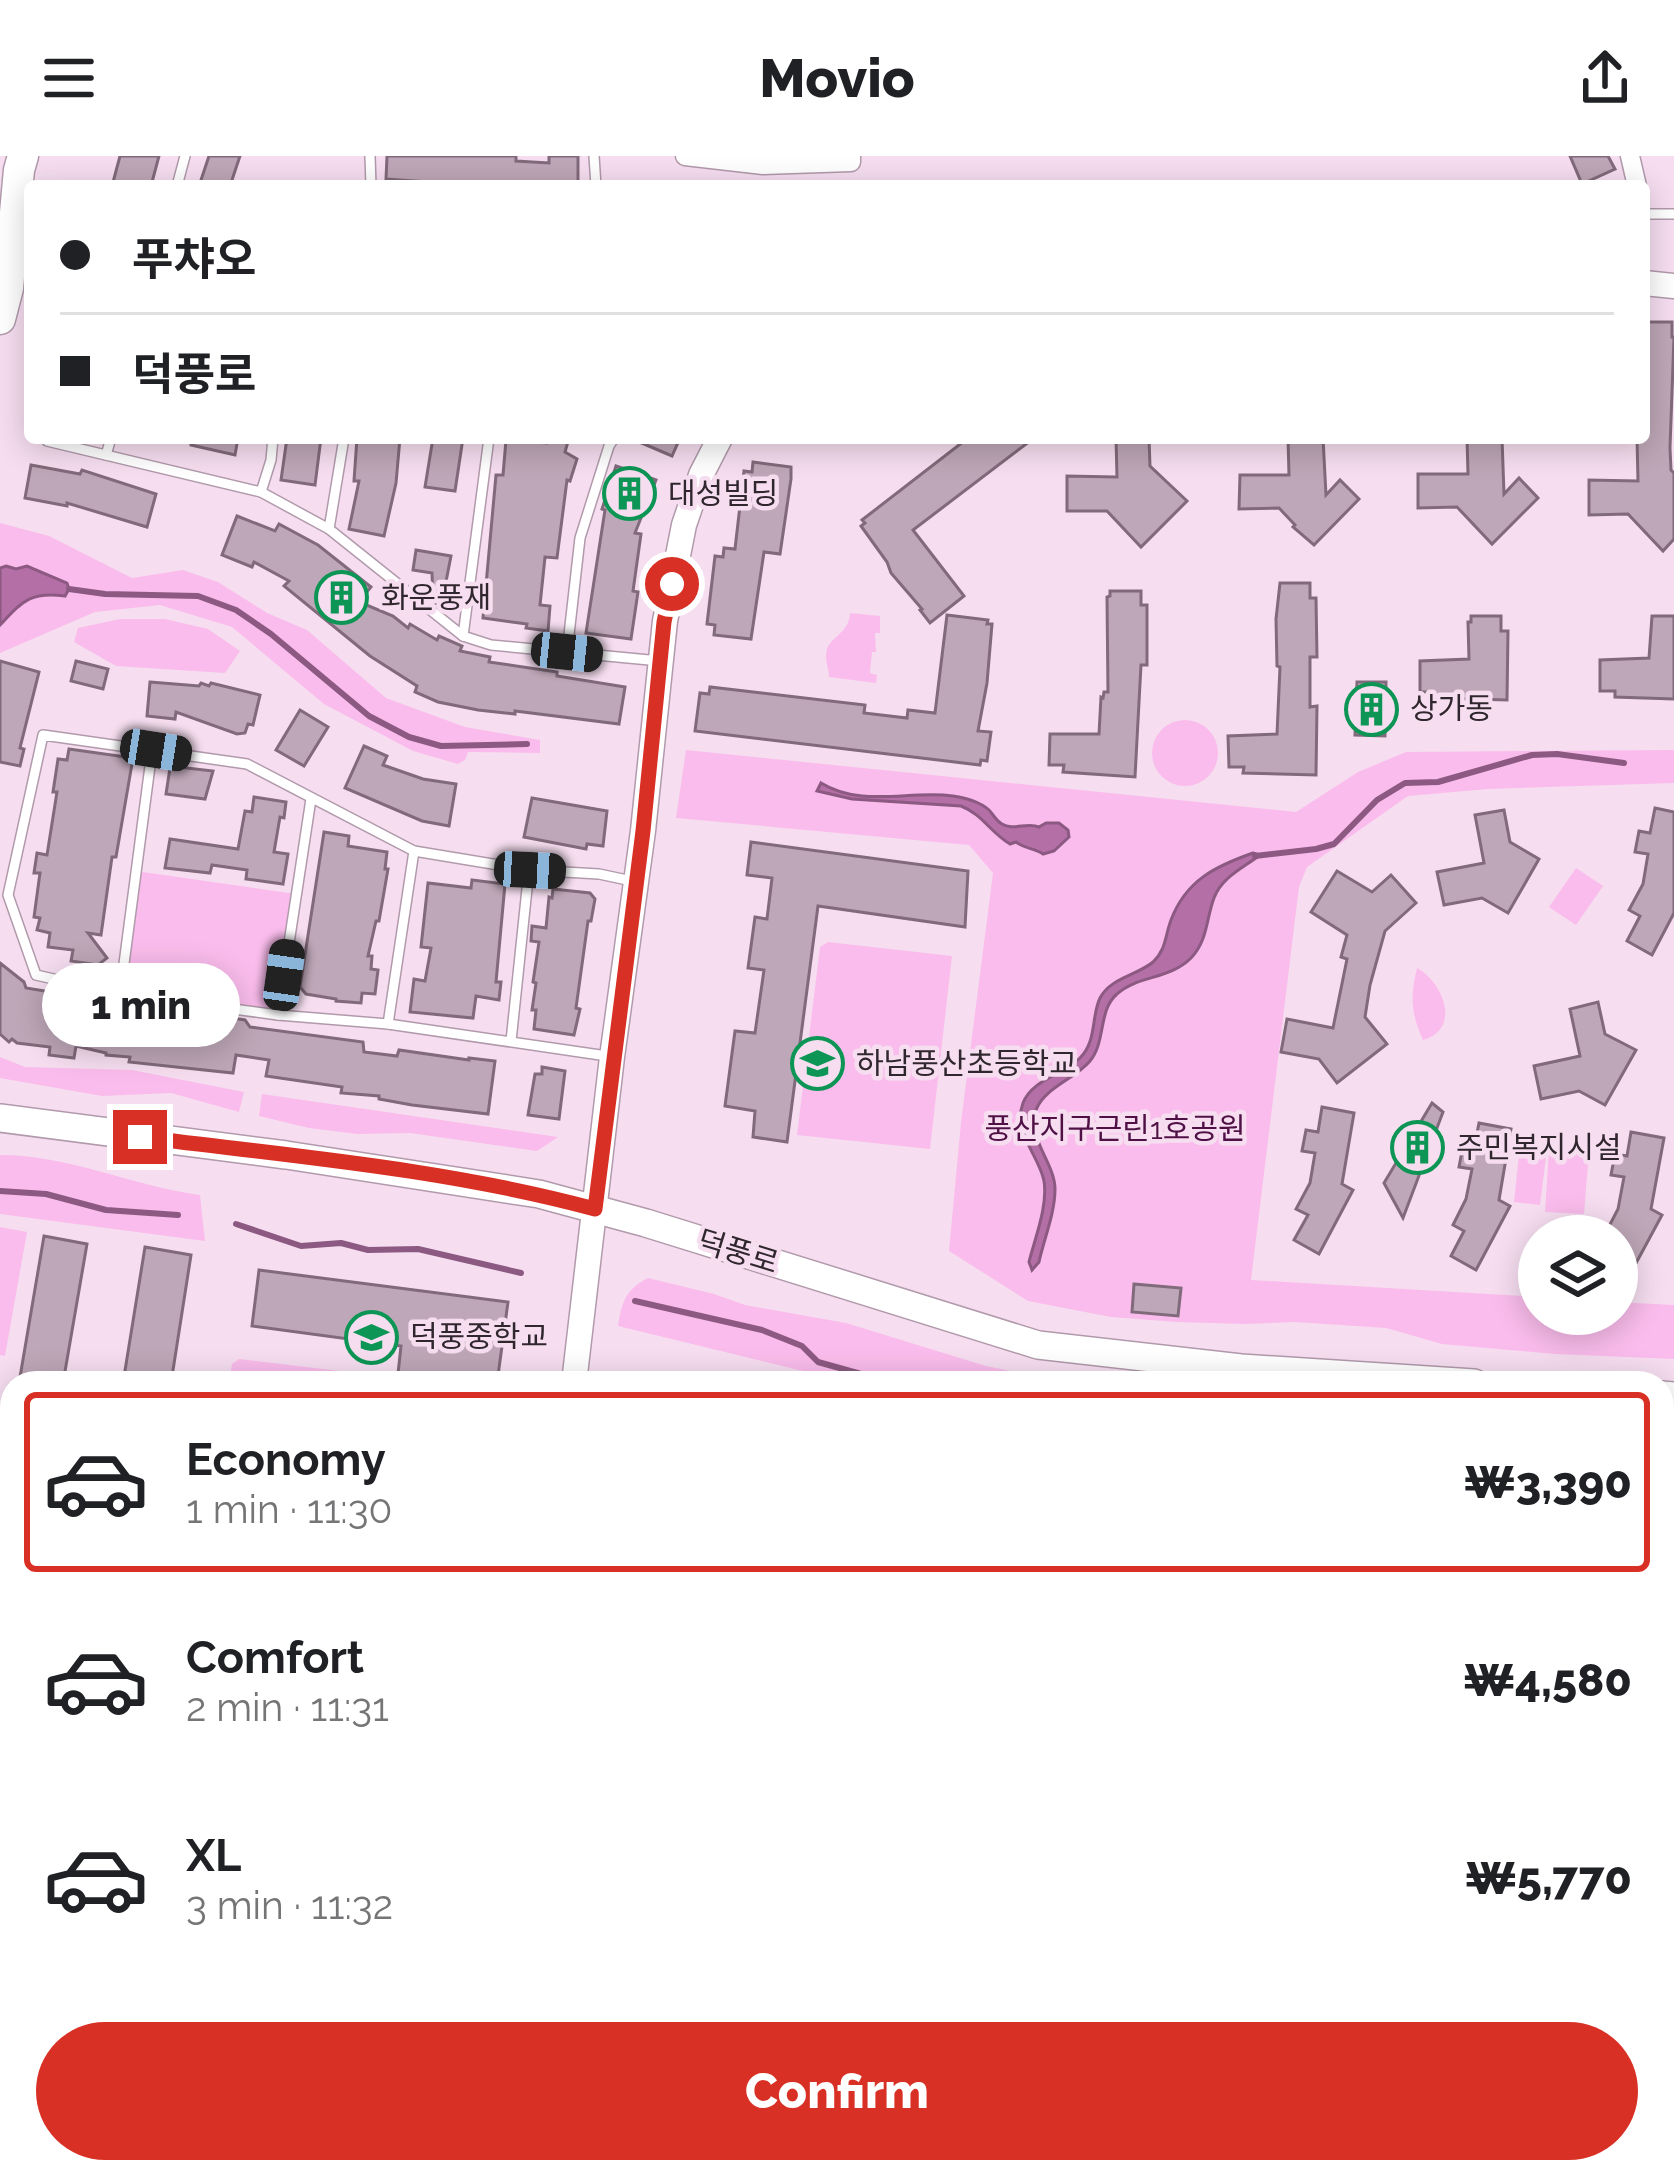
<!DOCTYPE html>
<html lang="en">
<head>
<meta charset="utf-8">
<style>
	:root { --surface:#fff; --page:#f6f6f6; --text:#202124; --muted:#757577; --line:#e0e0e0; --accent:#d93025 }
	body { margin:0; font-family:Raleway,"Noto Sans KR",sans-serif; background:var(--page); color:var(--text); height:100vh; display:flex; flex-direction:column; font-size:45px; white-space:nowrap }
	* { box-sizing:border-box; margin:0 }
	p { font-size:39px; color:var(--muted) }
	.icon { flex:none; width:66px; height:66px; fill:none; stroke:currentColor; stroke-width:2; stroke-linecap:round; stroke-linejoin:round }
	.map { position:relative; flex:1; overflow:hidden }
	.sheet { position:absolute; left:0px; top:1215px; width:1674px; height:813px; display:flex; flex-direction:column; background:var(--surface); border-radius:36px 36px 0 0; box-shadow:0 6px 30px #0003 }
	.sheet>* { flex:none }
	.top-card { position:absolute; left:24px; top:24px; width:1626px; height:264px; border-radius:12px; box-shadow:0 6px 30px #0003; display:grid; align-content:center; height:264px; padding:0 36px; background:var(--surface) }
	.tools { position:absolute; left:1518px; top:1059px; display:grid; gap:24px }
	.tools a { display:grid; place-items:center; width:120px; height:120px; border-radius:50%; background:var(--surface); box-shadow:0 6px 30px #0003; font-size:60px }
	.end { position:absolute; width:54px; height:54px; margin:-27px; border:15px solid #d93025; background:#fff; box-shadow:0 0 0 6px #fff }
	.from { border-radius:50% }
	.bubble { position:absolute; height:84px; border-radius:42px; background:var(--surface); box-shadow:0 6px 30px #0003; font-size:39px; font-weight:800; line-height:84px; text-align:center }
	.car { position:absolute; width:36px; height:72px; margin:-36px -18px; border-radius:15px; box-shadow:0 0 9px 3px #0007; background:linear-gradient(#222 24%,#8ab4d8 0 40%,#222 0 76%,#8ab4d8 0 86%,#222 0) }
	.top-card b { display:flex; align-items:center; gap:42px; height:114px; font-size:45px }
	.top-card b+b { border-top:3px solid var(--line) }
	.top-card i { width:30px; height:30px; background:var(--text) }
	ul { padding:21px 0 0; list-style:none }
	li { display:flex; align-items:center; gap:36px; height:180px; margin:0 24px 18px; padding:0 12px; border:6px solid transparent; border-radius:12px }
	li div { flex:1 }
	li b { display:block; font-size:45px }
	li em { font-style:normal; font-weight:800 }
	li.active { border-color:var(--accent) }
	li>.icon { width:108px; height:108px; stroke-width:1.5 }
	.primary-button { display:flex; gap:24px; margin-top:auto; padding:24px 36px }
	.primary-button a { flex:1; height:138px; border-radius:72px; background:var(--accent); color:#fff; font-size:48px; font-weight:800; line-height:138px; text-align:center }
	header { display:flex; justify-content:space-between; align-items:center; height:156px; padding:0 36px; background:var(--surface); font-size:54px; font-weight:800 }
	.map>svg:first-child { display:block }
	.green { fill:#fabcec }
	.water { fill:#b46fa6; stroke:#8c5982; stroke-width:3 }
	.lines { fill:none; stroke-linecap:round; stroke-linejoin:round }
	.stream { stroke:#8c5982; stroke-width:6 }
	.building { fill:#bea7b8; stroke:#806a7b; stroke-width:3 }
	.service-casing { stroke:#b19aab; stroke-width:12 }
	.minor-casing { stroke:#b19aab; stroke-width:21 }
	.tertiary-casing { stroke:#b19aab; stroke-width:27 }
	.secondary-casing { stroke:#b19aab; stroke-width:30 }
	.primary-casing { stroke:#b19aab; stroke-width:33 }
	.service { stroke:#fff; stroke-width:9 }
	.minor { stroke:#fff; stroke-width:18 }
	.tertiary { stroke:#fff; stroke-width:24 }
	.secondary { stroke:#fff; stroke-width:27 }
	.primary { stroke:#fff; stroke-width:30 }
	.route { stroke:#d93025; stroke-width:15 }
	.labels { text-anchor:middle; stroke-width:9; stroke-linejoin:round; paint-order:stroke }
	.poi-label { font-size:30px; fill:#30272e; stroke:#f6def0; text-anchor:start }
	.park-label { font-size:30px; fill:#4f1046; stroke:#f6def0 }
	.street-label { font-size:30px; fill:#30272e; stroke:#f6def0 }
</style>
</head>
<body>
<header><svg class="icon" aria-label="menu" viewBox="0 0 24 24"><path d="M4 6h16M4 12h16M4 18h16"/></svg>Movio<svg class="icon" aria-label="share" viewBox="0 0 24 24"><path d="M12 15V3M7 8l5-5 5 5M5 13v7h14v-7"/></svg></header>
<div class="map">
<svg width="1674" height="2027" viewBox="0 0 1674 2027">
	<rect width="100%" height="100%" fill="#f6def0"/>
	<g class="green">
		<polygon points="0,367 49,380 132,422 183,414 218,426 267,457 307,474 386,542 465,571 540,584 540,597 468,596 465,604 458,608 413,595 324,548 232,471 160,449 95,456 0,497"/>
		<path d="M 850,457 L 880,460 L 880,477 L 875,477 L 876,496 L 872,496 L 870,517 L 877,519 L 876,527 L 829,521 C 829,514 826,508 826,500 C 826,480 849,480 850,457 Z"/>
		<polygon points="120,463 165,463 208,473 240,495 225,517 116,510 74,486 78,472"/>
		<circle cx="1185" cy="597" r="33"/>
		<polygon points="686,594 1296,656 1358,616 1406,596 1674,594 1674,627 1488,633 1408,640 1307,711 1299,731 1251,1124 1539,1141 1539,1158 1617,1158 1617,1146 1674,1149 1674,1203 1555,1198 1442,1188 1386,1172 1295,1166 1245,1168 1177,1166 1111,1161 1028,1145 949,1095 961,966 993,717 969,689 676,662"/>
		<polygon points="1576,712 1603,730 1576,769 1549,751"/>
		<polygon points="136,715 296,738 278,859 120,838"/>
		<polygon points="828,786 952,800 930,993 797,979 820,791"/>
		<path d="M 1417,812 C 1443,826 1462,873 1423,884 C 1411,858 1410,840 1417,812 Z"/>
		<polygon points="0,901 25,911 132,914 244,936 239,956 171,937 102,940 0,922"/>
		<polygon points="262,938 558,981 537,995 410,977 357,978 309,972 259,960"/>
		<polygon points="1549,994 1589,996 1584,1058 1545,1056"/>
		<polygon points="1519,998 1546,1001 1540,1049 1514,1046"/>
		<path d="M 0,999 C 69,999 133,1030 200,1039 L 205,1085 L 0,1058 Z"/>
		<polygon points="0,1071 27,1076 5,1200 0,1199"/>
		<path d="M 648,1122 L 714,1138 L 745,1149 L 846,1167 L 986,1210 L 1071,1227 L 852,1227 L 618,1170 C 622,1146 625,1134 648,1122 Z"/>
		<polygon points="239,1203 348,1216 357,1227 229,1227 232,1208"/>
		<polygon points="254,2016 409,2016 417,2027 254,2027"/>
		<polygon points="1182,2016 1429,2016 1418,2027 1186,2027"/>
	</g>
	<g class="water">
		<path d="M 6,410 L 16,413 L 27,410 L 67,427 L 69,433 L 65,440 C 30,435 22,446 0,469 L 0,412 Z"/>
		<path d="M 821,627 C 862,652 909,634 953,640 C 966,642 979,645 989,654 C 993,658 996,665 1002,668 C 1013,675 1027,666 1039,671 L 1046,667 L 1059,667 L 1068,674 L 1069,681 L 1054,695 L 1043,698 C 1034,692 1025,693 1016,686 L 1010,688 C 991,677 982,658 961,650 L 852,643 L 817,635 Z"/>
		<path d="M 1253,697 L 1260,699 C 1243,712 1222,721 1214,742 C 1206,763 1208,784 1191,802 C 1169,824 1138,819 1117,838 C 1098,854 1106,886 1090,905 C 1075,923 1044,932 1036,954 C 1026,981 1055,1007 1055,1033 C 1055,1057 1044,1083 1039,1106 L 1032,1114 L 1029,1106 C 1035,1082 1048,1050 1044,1025 C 1039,999 1012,976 1023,947 C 1032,924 1063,918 1080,902 C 1097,885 1091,861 1100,842 C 1110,822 1138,819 1153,806 C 1166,794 1165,780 1171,764 C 1186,724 1216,710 1253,697 Z"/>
	</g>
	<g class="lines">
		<g class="stream">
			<polyline points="69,433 105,438 198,440 236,454 271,478 369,560 409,581 441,590 527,588"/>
			<polyline points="1255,700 1316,693 1334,688 1377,644 1405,627 1438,626 1532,599 1557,598 1624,607"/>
			<polyline points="0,1035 46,1038 106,1054 178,1059"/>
			<polyline points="236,1068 301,1090 341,1087 368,1094 418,1093 521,1117"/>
			<polyline points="635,1145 762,1174 802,1190 818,1206 861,1218 917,1227"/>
		</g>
	</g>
	<g class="building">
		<polygon points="120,0 159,0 151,30 112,30"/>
		<polygon points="209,0 240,0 230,30 199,30"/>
		<polygon points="387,0 516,0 516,5 549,7 549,0 578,0 578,30 485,30 386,23"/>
		<polygon points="1570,0 1608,0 1615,13 1582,28"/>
		<polygon points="1644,166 1672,166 1672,181 1674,181 1670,292 1671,314 1674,317 1674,383 1663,395 1628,358 1589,359 1589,324 1638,325 1637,282 1644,282"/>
		<polygon points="191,282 238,282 235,299 191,289"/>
		<polygon points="287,282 321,282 315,329 281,324"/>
		<polygon points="357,282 400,282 396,327 384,380 349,373 359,325 354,325"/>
		<polygon points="433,282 463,282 455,335 425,331"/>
		<polygon points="548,282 569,282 565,296 577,303 570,325 567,324 557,402 545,401 540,449 550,450 548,475 526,472 527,468 483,462 496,319 503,319 506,284 547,287"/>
		<polygon points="630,282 680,282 672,300"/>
		<polygon points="968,282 1034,282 913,374 964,440 930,467 920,454 922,453 891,417 887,406 861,370 865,367 862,364"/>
		<polygon points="1116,282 1149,282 1150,310 1187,345 1141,391 1107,355 1067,355 1067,320 1117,321"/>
		<polygon points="1288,282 1323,282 1326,339 1340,324 1359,343 1314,389 1293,371 1295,369 1279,352 1239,353 1240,319 1289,319"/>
		<polygon points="1467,282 1502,282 1504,338 1519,322 1538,342 1492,388 1457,351 1418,352 1418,318 1468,318"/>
		<polygon points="753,306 791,311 791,323 780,398 764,396 751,483 714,479 715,469 707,468 715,400 723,401 724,392 735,393 744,315 752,316"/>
		<polygon points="31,309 80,318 82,314 156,338 147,371 67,347 67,350 25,342"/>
		<polygon points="616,310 656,324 635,377 641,378 633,435 638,436 631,483 586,477 605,354 602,353"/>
		<polygon points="237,360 275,375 279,368 318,389 371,431 365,438 364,448 393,460 408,472 410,468 437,484 439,480 462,490 460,495 490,501 489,506 557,516 557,520 625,531 619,568 515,555 515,558 478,554 438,546 415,536 417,530 370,500 284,430 289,425 254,406 252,411 222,399"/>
		<polygon points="416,394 451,400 441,451 433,445 432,417 413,414"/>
		<polygon points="1280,427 1310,427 1310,442 1316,442 1317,501 1310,501 1310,551 1317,550 1316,619 1243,617 1244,611 1229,611 1228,580 1277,578 1280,511 1277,510 1276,463"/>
		<polygon points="1110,435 1141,435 1141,449 1147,449 1147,509 1141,509 1135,621 1063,616 1064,609 1049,609 1050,578 1099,578 1101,541 1103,542 1104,536 1108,536 1107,441 1110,440"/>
		<polygon points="947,459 988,464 987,468 992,468 987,527 978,575 991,576 987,605 981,604 980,609 695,575 700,537 709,538 710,531 865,549 864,557 907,562 908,554 935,557"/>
		<polygon points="1471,460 1501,460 1501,475 1508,475 1507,544 1434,542 1434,536 1420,536 1420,505 1469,503 1468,466 1471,466"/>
		<polygon points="1652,460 1674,460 1674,543 1615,541 1615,535 1600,535 1600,504 1649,502"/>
		<polygon points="0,505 39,516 20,592 24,593 20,610 0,606"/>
		<polygon points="76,505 108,513 103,533 71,525"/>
		<polygon points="150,526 199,530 201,527 209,530 211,527 260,539 253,569 248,568 245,577 237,578 176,556 175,563 147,560"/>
		<polygon points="1357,526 1386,526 1385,580 1355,579"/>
		<polygon points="300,554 328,571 304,610 276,594"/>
		<polygon points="364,590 387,600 383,609 423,623 456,628 449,670 422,665 345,632"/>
		<polygon points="69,593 133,602 116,701 112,701 101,779 88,777 107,802 98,809 71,805 73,794 48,791 50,777 37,774 40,762 34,761 40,717 34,717 37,697 47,699 57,636 53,636 58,603 67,604"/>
		<polygon points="178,611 213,615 205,643 166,638 170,612 178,613"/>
		<polygon points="254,641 286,646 284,662 280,661 274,696 288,698 283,728 246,723 247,714 212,709 210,717 165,712 170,683 238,693 245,655 252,656"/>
		<polygon points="532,642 607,655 603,690 587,688 586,693 524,681"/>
		<polygon points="1655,652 1674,656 1674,757 1652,799 1627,785 1640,760 1629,754 1643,728 1648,698 1635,696 1639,675 1650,677"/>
		<polygon points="1504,654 1510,686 1539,703 1508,757 1482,742 1444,749 1437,716 1484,707 1475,659"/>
		<polygon points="324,676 349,680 348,690 387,696 385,713 388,713 379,765 376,765 368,800 372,800 371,813 378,814 375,838 362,837 361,847 336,845 336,843 306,838 300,831"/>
		<polygon points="751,686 968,715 965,771 818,750 787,986 753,981 755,955 725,950 735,875 755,877 764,814 748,812 755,761 767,763 772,722 747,719"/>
		<polygon points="1337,715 1372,736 1391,719 1416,747 1385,775 1370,829 1365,861 1387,888 1337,927 1319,903 1281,896 1287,863 1333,872 1347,803 1341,801 1347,779 1311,756"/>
		<polygon points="472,724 505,728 496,826 501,826 499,844 476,840 473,862 410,856 414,823 425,825 431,792 421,791 428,727 471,732"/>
		<polygon points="553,733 590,737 595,743 591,765 588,765 576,852 580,853 574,879 534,873 536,854 532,854 536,827 533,826 539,786 531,785 532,770 546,772 549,741 552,742"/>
		<polygon points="0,807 24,826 26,832 51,836 50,849 175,866 176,860 226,865 226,861 245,864 250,871 363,886 364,896 397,900 399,894 469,904 469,902 495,905 488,958 412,949 379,943 379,940 341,937 342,931 266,920 269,904 236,899 233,917 129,906 130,901 106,899 106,897 76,890 74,902 49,899 50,891 17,887 12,883 9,886 0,878"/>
		<polygon points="1598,846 1605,878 1636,894 1605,949 1579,935 1541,943 1534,910 1580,900 1570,853"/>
		<polygon points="542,911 565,915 559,963 528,959 535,918 542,918"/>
		<polygon points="1432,947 1443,956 1403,1062 1384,1027"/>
		<polygon points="1322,951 1354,957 1342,1028 1353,1034 1319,1098 1294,1084 1308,1059 1296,1053 1310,1027 1315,997 1302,995 1306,974 1318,976"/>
		<polygon points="1479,967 1511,973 1499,1044 1510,1050 1476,1114 1451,1100 1464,1075 1453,1069 1466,1043 1472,1013 1459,1011 1463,990 1474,992"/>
		<polygon points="1631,976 1664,982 1651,1053 1662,1059 1628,1122 1617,1117 1617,1080 1605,1078 1618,1053 1624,1021 1611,1019 1615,998 1627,1000"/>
		<polygon points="44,1080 87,1088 63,1227 19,1227"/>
		<polygon points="145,1091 191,1099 171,1227 123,1227"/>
		<polygon points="259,1114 508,1146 497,1227 397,1227 401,1190 252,1170"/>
		<polygon points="1134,1128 1181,1132 1178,1160 1132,1156"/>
	</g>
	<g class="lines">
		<defs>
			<g id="service">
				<polyline points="370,0 371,30"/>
				<polyline points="594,0 596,30"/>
				<polyline points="177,30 185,0"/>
				<polyline points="1644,58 1674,58"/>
				<polyline points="47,285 261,336 329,373 463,480 491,489 660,505"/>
				<polyline points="106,299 111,282"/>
				<polyline points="261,336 271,304 273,282"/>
				<polyline points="329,373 344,282"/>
				<polyline points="463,480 489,282"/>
				<polyline points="567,496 580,382 609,290 614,282"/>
				<polyline points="120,838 152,595"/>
				<polyline points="278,859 311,643"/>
				<polyline points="388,868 414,695"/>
				<polyline points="511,885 529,714"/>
				<polyline points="607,900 388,868 278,859 120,838 36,819 8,739 43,579 247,608 414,695 529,714 599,718 632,725"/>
			</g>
			<g id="minor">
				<polyline points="685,0 763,9 851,6 851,0"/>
				<polyline points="1630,0 1637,30"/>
			</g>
			<g id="tertiary">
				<polyline points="1644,127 1674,130"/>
				<polyline points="574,1227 612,901 643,675 665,465 684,369 701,319 720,282"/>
				<polyline points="0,1502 12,1502"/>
				<polyline points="1662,1823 1674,1809"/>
				<polyline points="736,2016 740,2027"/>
				<polyline points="1453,2027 1464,2016"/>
			</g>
			<g id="secondary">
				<polyline points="0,962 286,999 539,1038 646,1067 1038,1189 1241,1212 1474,1227"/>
				<polyline points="1662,1239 1674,1240"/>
			</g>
			<polyline id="primary" points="0,163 8,132 19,14 23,0"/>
		</defs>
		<use href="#service" class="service-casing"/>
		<use href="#minor" class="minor-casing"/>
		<use href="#tertiary" class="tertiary-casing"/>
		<use href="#secondary" class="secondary-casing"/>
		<use href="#primary" class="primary-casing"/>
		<use href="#service" class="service"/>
		<use href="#minor" class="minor"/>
		<use href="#tertiary" class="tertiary"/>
		<use href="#secondary" class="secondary"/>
		<use href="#primary" class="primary"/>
	</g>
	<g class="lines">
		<path class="route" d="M 140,981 C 292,1000 447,1013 595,1053 L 643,675 L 664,466 L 672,428"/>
	</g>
	<defs>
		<symbol id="building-ring" viewBox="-11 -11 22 22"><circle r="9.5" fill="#f6def0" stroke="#0c9554" stroke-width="1.5"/><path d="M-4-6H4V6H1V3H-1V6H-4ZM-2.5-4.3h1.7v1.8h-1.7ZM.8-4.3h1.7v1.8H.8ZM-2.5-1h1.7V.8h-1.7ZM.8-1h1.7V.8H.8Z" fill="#0c9554"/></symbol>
		<symbol id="school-ring" viewBox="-11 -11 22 22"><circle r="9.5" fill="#f6def0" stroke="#0c9554" stroke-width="1.5"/><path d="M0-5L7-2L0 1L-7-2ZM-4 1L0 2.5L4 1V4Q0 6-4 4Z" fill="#0c9554"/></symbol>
	</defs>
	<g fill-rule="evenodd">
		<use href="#building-ring" x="600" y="308" width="59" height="59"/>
		<use href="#building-ring" x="312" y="412" width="59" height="59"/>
		<use href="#building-ring" x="1342" y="524" width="59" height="59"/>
		<use href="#school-ring" x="788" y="878" width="59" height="59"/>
		<use href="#building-ring" x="1388" y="962" width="59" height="59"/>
		<use href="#school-ring" x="342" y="1152" width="59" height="59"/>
	</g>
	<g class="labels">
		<g class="poi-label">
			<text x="668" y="348">대성빌딩</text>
			<text x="381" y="452">화운풍재</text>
			<text x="1410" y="563">상가동</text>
			<text x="856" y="918">하남풍산초등학교</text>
			<text x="1456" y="1002">주민복지시설</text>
			<text x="410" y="1191">덕풍중학교</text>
		</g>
		<g class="park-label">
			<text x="1115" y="983">풍산지구근린1호공원</text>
		</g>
		<g class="street-label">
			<text transform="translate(738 1096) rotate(17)" y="10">덕풍로</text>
		</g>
	</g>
</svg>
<div class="tools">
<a><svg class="icon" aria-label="layers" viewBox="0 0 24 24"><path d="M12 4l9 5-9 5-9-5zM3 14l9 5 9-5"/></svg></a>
</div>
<i class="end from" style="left:672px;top:428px"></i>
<i class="end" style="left:140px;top:981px"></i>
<div class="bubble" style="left:42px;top:807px;width:198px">1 min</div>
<i class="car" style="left:567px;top:496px;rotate:96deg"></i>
<i class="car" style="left:156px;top:594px;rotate:99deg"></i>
<i class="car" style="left:530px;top:714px;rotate:93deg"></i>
<i class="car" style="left:284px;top:819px;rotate:8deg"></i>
<div class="top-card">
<b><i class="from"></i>푸챠오</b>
<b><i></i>덕풍로</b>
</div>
<section class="sheet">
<ul>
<li class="active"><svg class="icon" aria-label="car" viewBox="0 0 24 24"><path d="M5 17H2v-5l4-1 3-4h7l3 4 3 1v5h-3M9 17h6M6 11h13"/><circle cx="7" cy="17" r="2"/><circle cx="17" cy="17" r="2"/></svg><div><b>Economy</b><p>1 min · 11:30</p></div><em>₩3,390</em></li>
<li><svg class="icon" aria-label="car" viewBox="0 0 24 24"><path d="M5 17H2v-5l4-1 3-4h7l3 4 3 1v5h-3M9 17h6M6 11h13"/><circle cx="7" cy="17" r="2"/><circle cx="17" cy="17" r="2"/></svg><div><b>Comfort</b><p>2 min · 11:31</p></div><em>₩4,580</em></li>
<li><svg class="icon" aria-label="car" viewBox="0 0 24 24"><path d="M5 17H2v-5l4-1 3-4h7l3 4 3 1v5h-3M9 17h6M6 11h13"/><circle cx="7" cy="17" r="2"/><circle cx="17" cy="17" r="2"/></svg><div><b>XL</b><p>3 min · 11:32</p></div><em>₩5,770</em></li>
</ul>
<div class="primary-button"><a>Confirm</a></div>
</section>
</div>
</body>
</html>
